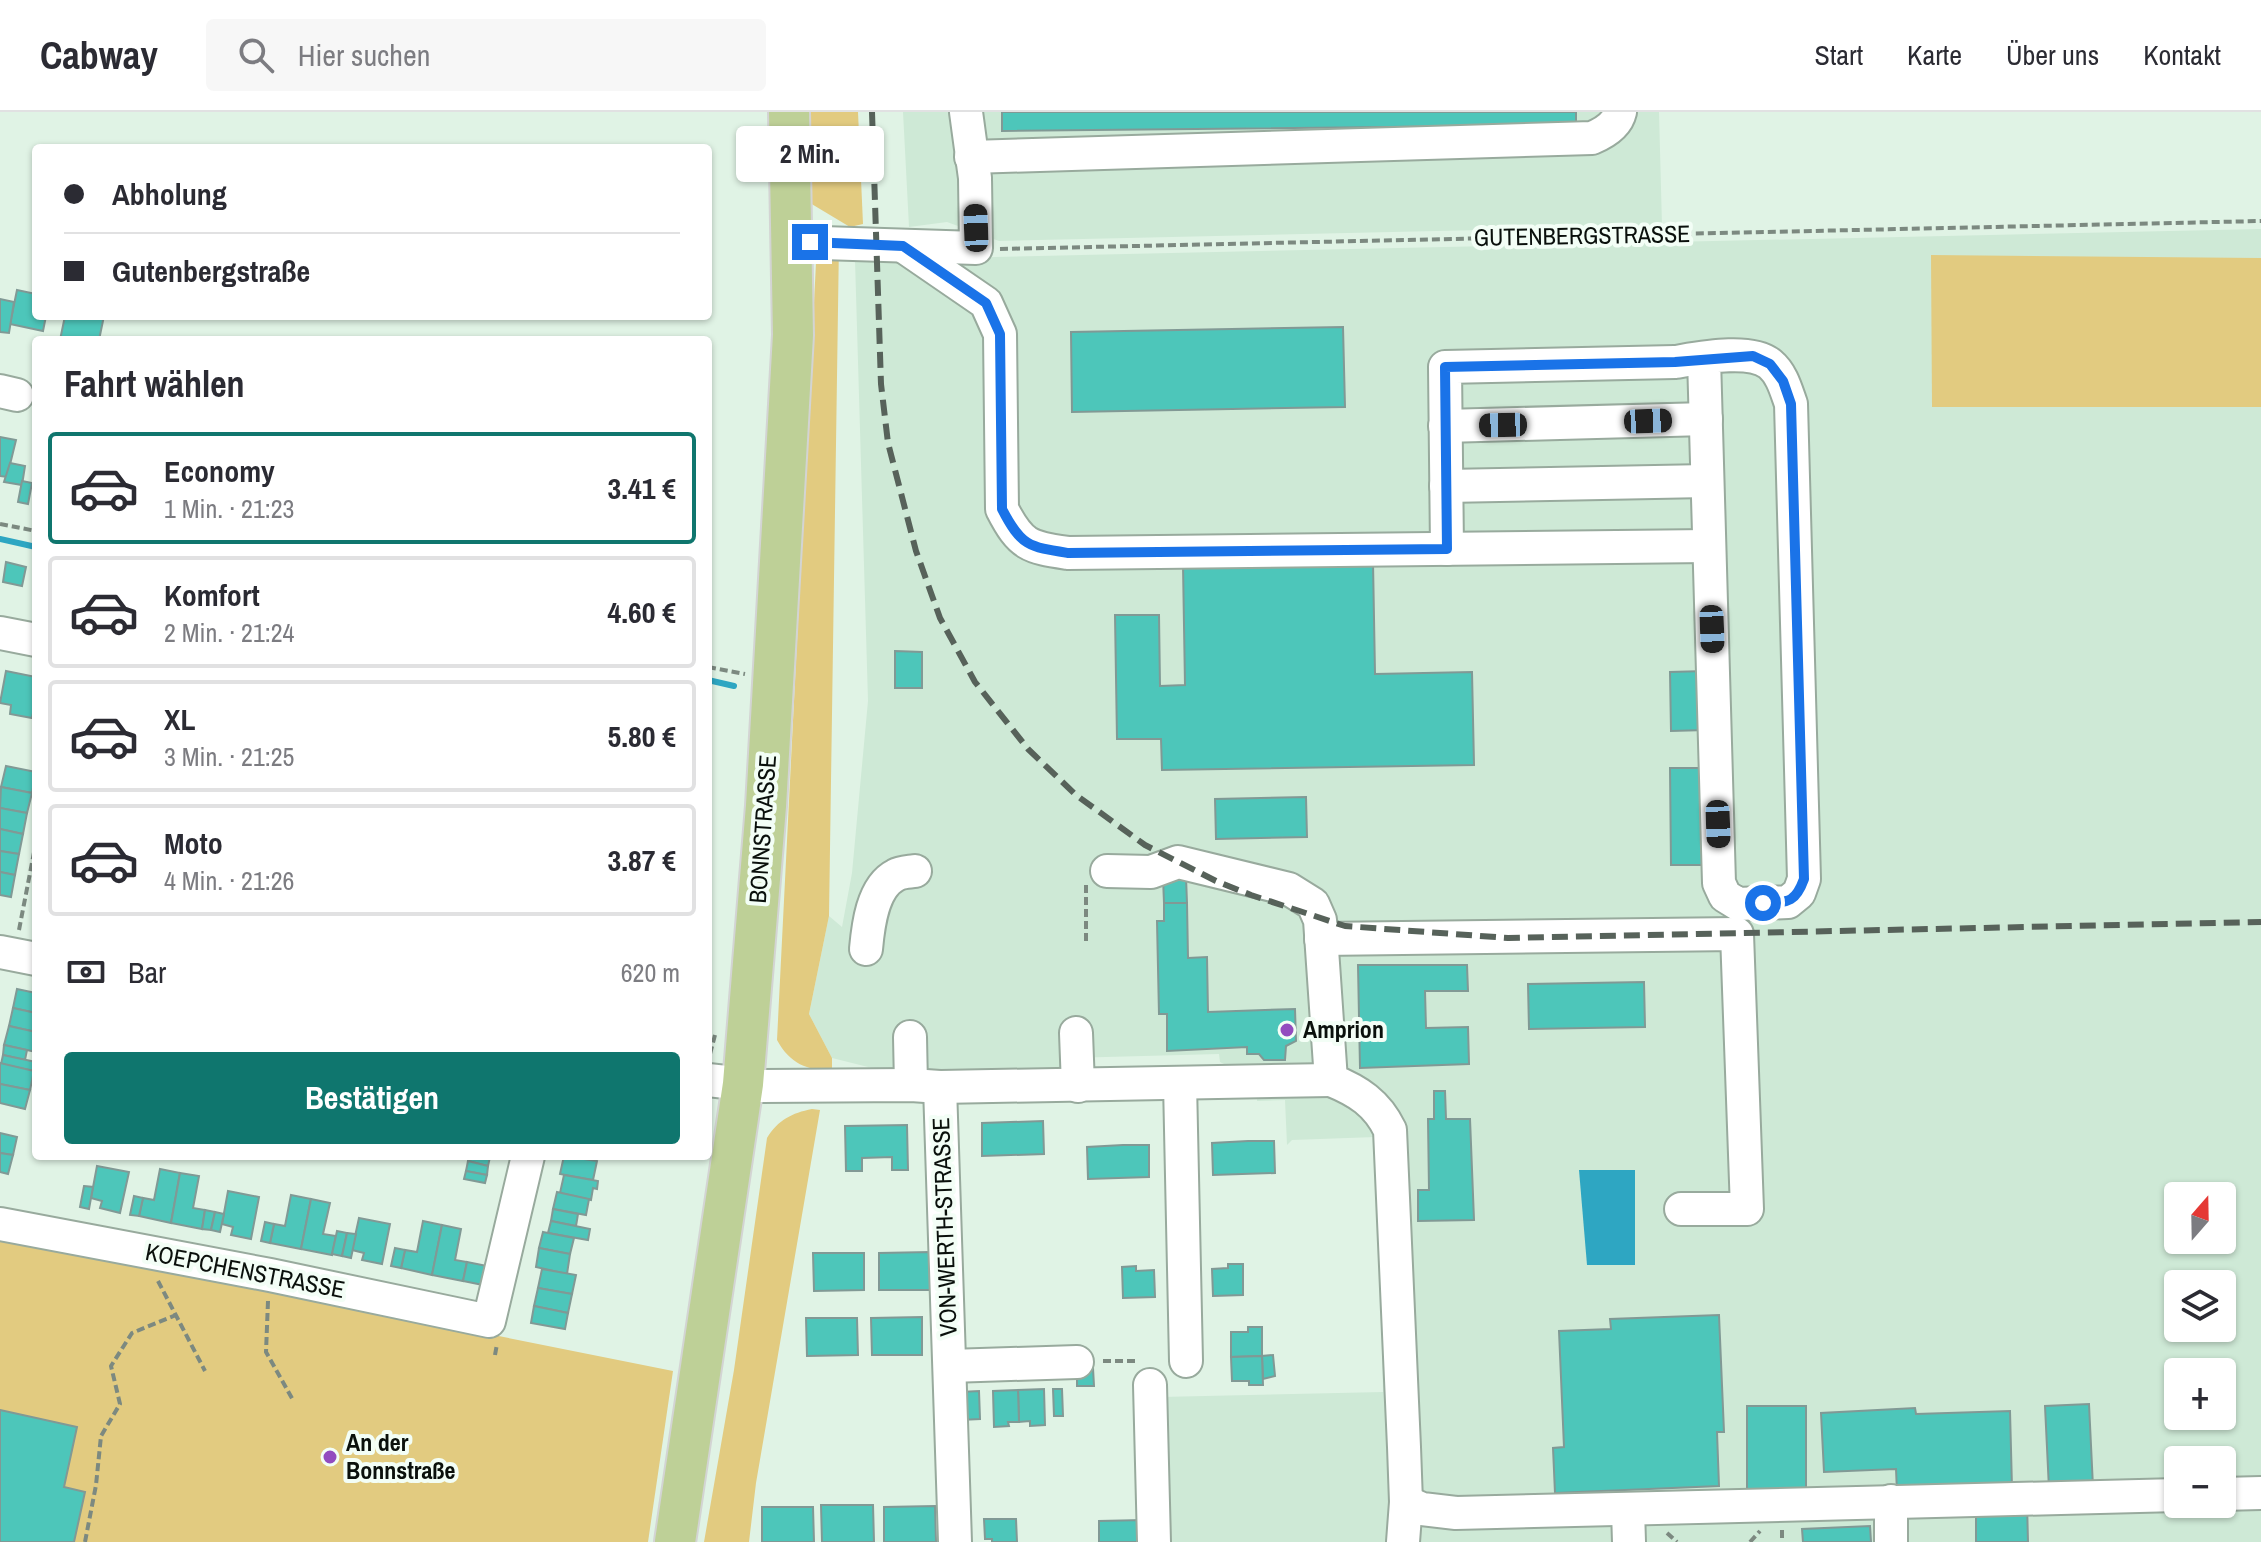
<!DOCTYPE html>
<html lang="de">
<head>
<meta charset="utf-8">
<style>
	:root { --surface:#fff; --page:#f7f7f7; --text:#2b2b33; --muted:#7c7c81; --line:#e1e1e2; --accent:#0f766e }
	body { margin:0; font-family:"Archivo Narrow",sans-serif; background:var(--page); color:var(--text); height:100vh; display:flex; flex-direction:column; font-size:30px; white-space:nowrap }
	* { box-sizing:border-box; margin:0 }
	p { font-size:26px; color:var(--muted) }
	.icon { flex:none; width:44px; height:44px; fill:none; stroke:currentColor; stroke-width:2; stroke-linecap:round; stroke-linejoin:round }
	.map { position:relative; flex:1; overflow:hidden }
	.details { position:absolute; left:32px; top:224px; width:680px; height:824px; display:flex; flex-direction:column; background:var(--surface); border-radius:8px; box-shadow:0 2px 6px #0004 }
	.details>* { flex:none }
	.banner { position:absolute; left:32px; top:32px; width:680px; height:176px; border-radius:8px; box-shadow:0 2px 6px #0004; display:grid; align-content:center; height:176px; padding:0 32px; background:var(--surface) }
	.needle { width:52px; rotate:20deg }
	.controls { position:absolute; left:2164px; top:1070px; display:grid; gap:16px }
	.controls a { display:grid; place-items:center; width:72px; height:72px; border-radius:8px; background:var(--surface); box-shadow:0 2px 6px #0004; font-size:40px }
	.end { position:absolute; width:36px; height:36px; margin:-18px; border:10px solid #1a73e8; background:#fff; box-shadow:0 0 0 4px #fff }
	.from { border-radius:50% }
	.bubble { position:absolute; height:56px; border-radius:8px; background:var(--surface); box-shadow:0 2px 6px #0004; font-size:26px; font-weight:700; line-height:56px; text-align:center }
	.car { position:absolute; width:24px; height:48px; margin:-24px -12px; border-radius:10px; box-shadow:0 0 6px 2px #0007; background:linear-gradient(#222 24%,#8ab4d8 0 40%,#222 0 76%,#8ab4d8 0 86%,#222 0) }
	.banner b { display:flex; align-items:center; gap:28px; height:76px; font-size:30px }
	.banner b+b { border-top:2px solid var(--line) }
	.banner i { width:20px; height:20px; background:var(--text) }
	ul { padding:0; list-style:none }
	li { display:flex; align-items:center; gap:24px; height:112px; margin:0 16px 12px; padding:0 16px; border:4px solid var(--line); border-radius:8px }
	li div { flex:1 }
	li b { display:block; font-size:30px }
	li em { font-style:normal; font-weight:700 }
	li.current { border-color:var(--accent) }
	li>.icon { width:72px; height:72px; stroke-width:1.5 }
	h2 { padding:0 32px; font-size:36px; line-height:96px }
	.pay { display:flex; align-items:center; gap:20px; height:88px; padding:0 32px; font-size:30px }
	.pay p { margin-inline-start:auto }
	.action { display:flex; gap:16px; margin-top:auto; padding:16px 32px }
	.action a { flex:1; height:92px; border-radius:8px; background:var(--accent); color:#fff; font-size:32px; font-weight:700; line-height:92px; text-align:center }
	header { display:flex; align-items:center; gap:48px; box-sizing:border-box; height:112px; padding:0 40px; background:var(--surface); border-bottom:2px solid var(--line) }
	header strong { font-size:38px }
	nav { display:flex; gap:44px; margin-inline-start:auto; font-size:28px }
	.search { width:560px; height:72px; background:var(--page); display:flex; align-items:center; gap:20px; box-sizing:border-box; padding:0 28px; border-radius:8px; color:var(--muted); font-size:30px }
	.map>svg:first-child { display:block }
	.built { fill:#cee9d6; fill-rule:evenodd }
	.green { fill:#e2cb80 }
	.water { fill:#2ea6c2 }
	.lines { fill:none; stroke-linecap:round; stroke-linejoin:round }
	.stream { stroke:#2ea6c2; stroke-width:6 }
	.building { fill:#4dc6ba; stroke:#819995; stroke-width:2 }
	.minor-casing { stroke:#98aa9d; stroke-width:36 }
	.major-casing { stroke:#d3d4d3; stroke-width:44 }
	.path { stroke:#7c8980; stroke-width:4; stroke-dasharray:8 4; stroke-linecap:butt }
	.minor { stroke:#fff; stroke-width:32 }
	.major { stroke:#bed097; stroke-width:40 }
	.rail { stroke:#57625a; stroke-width:6; stroke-dasharray:16 8; stroke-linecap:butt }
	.route { stroke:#1a73e8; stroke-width:10 }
	.poi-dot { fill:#934cbf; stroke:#f3fef6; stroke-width:3 }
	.labels { text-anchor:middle; stroke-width:8; stroke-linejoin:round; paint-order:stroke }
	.street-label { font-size:24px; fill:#0a100c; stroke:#f3fef6 }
	.poi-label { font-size:24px; font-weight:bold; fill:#0a100c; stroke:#f3fef6; text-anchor:start }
</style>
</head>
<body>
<header>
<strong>Cabway</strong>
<div class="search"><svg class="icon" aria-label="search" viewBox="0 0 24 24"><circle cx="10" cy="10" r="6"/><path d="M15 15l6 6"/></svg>Hier suchen</div>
<nav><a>Start</a><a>Karte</a><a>Über uns</a><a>Kontakt</a></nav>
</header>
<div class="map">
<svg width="2261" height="1430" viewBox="0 0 2261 1430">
	<rect width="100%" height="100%" fill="#e0f3e5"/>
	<g class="built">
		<polygon points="903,0 1659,0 1662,114 999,129 947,110 909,115"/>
		<path d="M 2261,117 L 2261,1430 L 1164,1430 L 1160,1285 L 1383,1280 L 1378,1032 L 1376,1025 L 1292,1028 L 1287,1033 L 1285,988 L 1257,989 L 1256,956 L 1232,956 L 1220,950 L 1219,942 L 1068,946 L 1064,959 L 937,963 L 880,958 L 832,946 L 809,902 L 829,804 L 842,815 L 852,761 L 868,589 L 855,148 ZM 2178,1084 L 2222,1084 L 2222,1128 L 2178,1128 ZM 2178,1172 L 2222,1172 L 2222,1216 L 2178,1216 ZM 2178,1260 L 2222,1260 L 2222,1304 L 2178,1304 ZM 2178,1348 L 2222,1348 L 2222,1392 L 2178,1392 Z"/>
	</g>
	<g class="green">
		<polygon points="803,0 858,0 863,112 850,115 805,88"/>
		<path d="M 839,130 L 829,804 L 809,902 L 832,946 L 832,959 C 807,958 790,952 777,928 L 817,131 Z"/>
		<polygon points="1931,143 2261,146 2261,295 1932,295"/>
		<path d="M 812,997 L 820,998 L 756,1371 L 749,1430 L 704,1430 L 734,1258 L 767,1026 C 778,1008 792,1001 812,997 Z"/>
		<polygon points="0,1124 673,1259 648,1430 0,1430"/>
	</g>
	<polygon class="water" points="1579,1058 1635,1058 1635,1153 1587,1153"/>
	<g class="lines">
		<g class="stream">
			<polyline points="0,427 36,435"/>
			<polyline points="708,568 734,574"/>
		</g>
	</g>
	<g class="building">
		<polygon points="1002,0 1576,0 1576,13 1002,19"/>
		<polygon points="17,178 36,182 36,204 46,204 43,219 10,212"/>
		<polygon points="0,187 14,190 9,221 0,220"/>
		<polygon points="65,204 104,204 99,228 60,228"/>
		<polygon points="1343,215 1345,295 1072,300 1071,220"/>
		<polygon points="0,325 16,328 7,365 0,364"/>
		<polygon points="10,351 25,354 22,373 4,370"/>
		<polygon points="22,369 32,371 28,392 18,390"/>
		<polygon points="6,450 26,455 22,474 3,470"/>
		<polygon points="1373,450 1375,562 1472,560 1474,653 1162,658 1161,627 1117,627 1115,503 1159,503 1160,574 1185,573 1183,453"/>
		<polygon points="895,539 922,540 922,576 895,576"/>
		<polygon points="6,559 36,565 36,586 32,606 10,602 11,593 0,591"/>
		<polygon points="1705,559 1706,618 1671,619 1670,560"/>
		<polygon points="6,654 36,660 32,681 1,675"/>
		<polygon points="1670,656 1708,656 1709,753 1671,753"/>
		<polygon points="1,675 32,681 27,701 0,696"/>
		<polygon points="1306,685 1307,725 1216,727 1215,687"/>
		<polygon points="0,696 27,701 23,722 0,717"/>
		<polygon points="0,717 23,722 19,742 0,739"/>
		<polygon points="0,739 19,742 15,763 0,760"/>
		<polygon points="0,760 15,763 11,785 0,783"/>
		<polygon points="1186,765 1187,791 1164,791 1163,766"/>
		<polygon points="1164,791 1187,791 1188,846 1207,845 1208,900 1295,897 1296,929 1286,934 1285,948 1264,948 1259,942 1247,942 1247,935 1167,939 1167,902 1159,902 1157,809 1164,809"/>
		<polygon points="1358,853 1467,853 1468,879 1425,879 1426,916 1468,915 1469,952 1360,956"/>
		<polygon points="1644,870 1645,915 1529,917 1528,872"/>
		<polygon points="17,877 36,881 36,901 13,896"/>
		<polygon points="13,896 36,901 36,920 9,914"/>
		<polygon points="9,914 36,920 36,940 4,933"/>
		<polygon points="4,933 27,938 25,948 3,943"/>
		<polygon points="3,943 36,950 34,959 1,952"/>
		<polygon points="0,951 34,959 30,978 0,972"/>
		<polygon points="0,972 30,978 25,997 0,991"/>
		<polygon points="1434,979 1445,979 1446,1007 1470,1007 1474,1108 1418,1109 1418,1078 1429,1078 1428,1007 1434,1007"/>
		<polygon points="1043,1009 1044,1042 982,1044 982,1011"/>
		<polygon points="907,1013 908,1058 892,1058 892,1045 862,1046 862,1059 846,1059 845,1014"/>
		<polygon points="0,1021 17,1025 13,1043 0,1041"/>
		<polygon points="1248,1029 1274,1029 1275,1061 1213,1063 1212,1031"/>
		<polygon points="1123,1033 1149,1033 1149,1065 1088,1067 1087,1035"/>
		<polygon points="0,1041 13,1043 8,1062 0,1060"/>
		<polygon points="469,1044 490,1045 488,1054 468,1049"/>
		<polygon points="564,1044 597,1049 593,1068 560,1062"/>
		<polygon points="468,1049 488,1054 487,1063 466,1059"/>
		<polygon points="97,1054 129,1060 120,1101 100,1096 102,1089 91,1086"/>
		<polygon points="160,1057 180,1061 171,1111 139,1104 143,1086 154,1088"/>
		<polygon points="466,1059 487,1063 485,1071 464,1067"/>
		<polygon points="180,1061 199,1064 193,1096 205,1098 202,1117 171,1111"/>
		<polygon points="564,1063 598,1069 597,1077 593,1076 591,1088 560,1081"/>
		<polygon points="84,1074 93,1075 89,1097 80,1095"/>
		<polygon points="228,1079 259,1085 251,1127 231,1123 233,1115 222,1112"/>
		<polygon points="557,1080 589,1087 586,1103 553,1097"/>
		<polygon points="291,1083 311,1087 301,1137 270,1131 274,1112 285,1114"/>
		<polygon points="134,1084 143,1086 139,1104 130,1103"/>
		<polygon points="311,1087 330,1091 323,1122 336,1124 332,1143 301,1137"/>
		<polygon points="553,1097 578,1102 576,1114 551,1109"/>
		<polygon points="205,1098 215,1100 211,1118 202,1117"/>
		<polygon points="215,1100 224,1102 220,1120 211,1118"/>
		<polygon points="359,1106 390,1112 382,1152 362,1148 364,1141 352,1138"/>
		<polygon points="423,1109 442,1113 432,1163 401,1156 405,1138 417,1140"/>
		<polygon points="551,1109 590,1117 588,1128 548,1121"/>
		<polygon points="265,1110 274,1112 270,1131 261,1129"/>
		<polygon points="442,1113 461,1117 455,1148 467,1150 463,1169 432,1163"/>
		<polygon points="337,1119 347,1121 342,1144 332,1142"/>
		<polygon points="543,1120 574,1126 570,1142 539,1136"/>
		<polygon points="347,1121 356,1122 351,1146 342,1144"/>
		<polygon points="395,1136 405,1138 401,1156 391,1154"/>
		<polygon points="539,1136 570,1142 567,1162 536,1155"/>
		<polygon points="930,1140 930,1178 879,1178 879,1141"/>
		<polygon points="813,1141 864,1141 864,1178 814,1179"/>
		<polygon points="467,1150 487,1154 483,1173 463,1169"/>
		<polygon points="1228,1152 1243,1152 1243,1183 1213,1184 1212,1157 1228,1156"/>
		<polygon points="1136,1154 1136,1159 1154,1158 1155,1185 1123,1186 1122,1155"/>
		<polygon points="542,1157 576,1163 572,1182 538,1176"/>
		<polygon points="538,1176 572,1182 568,1201 534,1194"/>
		<polygon points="534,1194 568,1201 565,1217 531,1211"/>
		<polygon points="1719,1203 1724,1320 1717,1320 1719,1374 1555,1381 1553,1336 1564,1335 1559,1219 1611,1217 1610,1207"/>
		<polygon points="922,1205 922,1243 872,1243 871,1206"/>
		<polygon points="806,1206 857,1206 858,1243 807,1244"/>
		<polygon points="1248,1215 1262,1215 1262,1244 1231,1245 1231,1220 1248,1220"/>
		<polygon points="1273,1243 1275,1264 1263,1267 1262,1244"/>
		<polygon points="1262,1244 1263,1273 1249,1273 1249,1269 1232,1269 1231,1245"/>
		<polygon points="1077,1256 1093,1256 1094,1274 1077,1274"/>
		<polygon points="1044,1277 1045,1313 1030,1314 1030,1309 1019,1310 1018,1278"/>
		<polygon points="1053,1277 1062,1277 1063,1304 1054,1304"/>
		<polygon points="1018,1278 1019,1310 1008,1310 1009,1314 994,1315 993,1279"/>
		<polygon points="979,1279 980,1307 961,1308 960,1280"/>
		<polygon points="2089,1292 2093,1375 2049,1377 2045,1294"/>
		<rect x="1747" y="1294" width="59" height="85"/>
		<polygon points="1915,1296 1916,1302 2010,1299 2012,1376 1897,1380 1896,1357 1824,1360 1821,1301"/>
		<polygon points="0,1298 77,1315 64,1375 85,1380 74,1430 0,1430"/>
		<polygon points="2027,1391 2028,1430 1976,1430 1976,1392"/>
		<polygon points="821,1393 873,1393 874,1430 822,1430"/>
		<polygon points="935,1394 936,1430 884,1430 884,1395"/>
		<polygon points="762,1395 813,1395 814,1430 762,1430"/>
		<polygon points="984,1407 1016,1407 1017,1430 992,1430 992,1427 985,1427"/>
		<polygon points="1143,1408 1144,1430 1099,1430 1099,1409"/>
		<polygon points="1870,1414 1871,1430 1803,1430 1802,1417"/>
	</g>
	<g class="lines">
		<defs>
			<g id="minor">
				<path d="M 971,45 L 1592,26 C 1604,21 1617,13 1620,0"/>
				<polyline points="792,130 976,136 975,66 966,0"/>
				<path d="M 903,134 L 986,191 L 1000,222 L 1002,397 C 1021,434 1029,435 1068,441 L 1709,434"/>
				<polyline points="0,279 17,283"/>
				<polyline points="1445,314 1706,307"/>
				<polyline points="1446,374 1707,369"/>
				<path d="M 1447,437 L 1445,255 L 1675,250 C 1700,246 1750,236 1770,252 C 1782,262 1786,278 1791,292 L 1804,767 L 1799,781 L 1788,790 L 1738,792 L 1725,784 L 1719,771 L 1704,246"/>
				<polyline points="0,521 36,528"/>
				<path d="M 1107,759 L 1151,760 L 1178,750 L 1289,777 L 1313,792 L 1320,808 L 1331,968 C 1358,979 1377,991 1390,1018 L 1404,1335 L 1406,1390 L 1403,1430"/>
				<polyline points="1321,827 1737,822 1747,1097 1681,1097"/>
				<path d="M 866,837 C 868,815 872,775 896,763 C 901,760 909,760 915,759"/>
				<polyline points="0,840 36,847"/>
				<polyline points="1076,921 1078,974"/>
				<polyline points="910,925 911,973"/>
				<polyline points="708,968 762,974 911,973 940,975 1331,968"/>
				<polyline points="1180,971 1186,1249"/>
				<polyline points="940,975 955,1430"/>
				<polyline points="0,1112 270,1163 489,1209 528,1044"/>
				<polyline points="950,1254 1077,1250"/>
				<polyline points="1150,1273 1154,1430"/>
				<polyline points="2222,1382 2261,1381"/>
				<polyline points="1891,1389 1891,1430"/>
				<polyline points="1406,1390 1422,1397 1456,1401 2178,1383"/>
				<polyline points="1628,1398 1629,1430"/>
			</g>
			<polyline id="major" points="675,1430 743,972 766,694 793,223 789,0"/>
		</defs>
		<use href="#minor" class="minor-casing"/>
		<use href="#major" class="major-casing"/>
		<g class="path">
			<polyline points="1000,137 2261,109"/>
			<polyline points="0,412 36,419"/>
			<polyline points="708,555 745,562"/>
			<polyline points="1086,773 1086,831"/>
			<polyline points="19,818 36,730"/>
			<polyline points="710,942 715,923"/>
			<polyline points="158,1169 205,1259"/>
			<polyline points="268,1189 266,1240 293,1288"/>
			<polyline points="495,1243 497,1232"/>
			<polyline points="1103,1249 1138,1249"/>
			<polyline points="1782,1418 1782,1430"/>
			<polyline points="1667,1421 1677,1430"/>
			<polyline points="85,1430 96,1373 101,1324 120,1292 111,1254 132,1221 176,1203"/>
			<polyline points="1750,1430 1760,1419"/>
		</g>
		<use href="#minor" class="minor"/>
		<use href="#major" class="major"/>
		<polyline class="rail" points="872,0 881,272 888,331 916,439 940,506 975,570 1028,637 1076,683 1145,733 1216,769 1251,783 1345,814 1508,826 2261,810"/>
	</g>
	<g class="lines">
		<path class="route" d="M 810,130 L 903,134 L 986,191 L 1000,222 L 1002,397 C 1021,434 1029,435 1068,441 L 1447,437 L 1445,255 L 1675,250 L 1753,244 L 1770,252 L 1783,269 L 1791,292 L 1804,767 C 1795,792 1787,790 1763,791"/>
	</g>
	<g class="poi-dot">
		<circle cx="1287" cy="918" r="8"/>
		<circle cx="330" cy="1345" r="8"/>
	</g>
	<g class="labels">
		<g class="street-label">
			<text transform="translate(1582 124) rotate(-1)" y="8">GUTENBERGSTRASSE</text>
			<text transform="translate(763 717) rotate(-86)" y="8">BONNSTRASSE</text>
			<text transform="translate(945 1115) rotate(-92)" y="8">VON-WERTH-STRASSE</text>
			<text transform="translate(245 1159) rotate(11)" y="8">KOEPCHENSTRASSE</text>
		</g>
		<g class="poi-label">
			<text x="1303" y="926">Amprion</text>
			<text x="346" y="1339">An der<tspan x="346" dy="28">Bonnstraße</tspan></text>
		</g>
	</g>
</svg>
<div class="controls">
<a><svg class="needle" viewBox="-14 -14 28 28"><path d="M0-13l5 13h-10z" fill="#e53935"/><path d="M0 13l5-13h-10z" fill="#7c7c81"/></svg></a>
<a><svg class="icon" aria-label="layers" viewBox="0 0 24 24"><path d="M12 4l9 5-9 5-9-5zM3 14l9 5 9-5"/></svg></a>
<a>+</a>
<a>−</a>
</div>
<i class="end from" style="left:1763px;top:791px"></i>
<i class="end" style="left:810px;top:130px"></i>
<div class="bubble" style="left:736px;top:14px;width:148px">2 Min.</div>
<i class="car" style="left:976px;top:116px;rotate:358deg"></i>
<i class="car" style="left:1648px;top:309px;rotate:88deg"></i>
<i class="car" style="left:1503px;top:313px;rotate:269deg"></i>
<i class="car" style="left:1712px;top:517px;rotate:178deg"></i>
<i class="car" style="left:1718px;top:712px;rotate:178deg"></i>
<div class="banner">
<b><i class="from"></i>Abholung</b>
<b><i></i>Gutenbergstraße</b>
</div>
<section class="details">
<h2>Fahrt wählen</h2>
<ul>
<li class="current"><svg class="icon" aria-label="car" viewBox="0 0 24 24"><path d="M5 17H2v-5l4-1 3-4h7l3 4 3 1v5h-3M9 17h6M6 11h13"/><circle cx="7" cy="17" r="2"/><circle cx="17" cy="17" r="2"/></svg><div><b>Economy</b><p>1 Min. · 21:23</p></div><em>3.41 €</em></li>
<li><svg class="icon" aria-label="car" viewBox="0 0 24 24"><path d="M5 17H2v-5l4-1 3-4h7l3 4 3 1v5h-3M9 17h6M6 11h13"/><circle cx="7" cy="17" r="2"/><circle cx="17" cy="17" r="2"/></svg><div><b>Komfort</b><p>2 Min. · 21:24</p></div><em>4.60 €</em></li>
<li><svg class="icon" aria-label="car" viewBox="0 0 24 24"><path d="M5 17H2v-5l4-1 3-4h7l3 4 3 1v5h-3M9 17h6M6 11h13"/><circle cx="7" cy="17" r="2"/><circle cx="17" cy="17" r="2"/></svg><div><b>XL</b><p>3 Min. · 21:25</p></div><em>5.80 €</em></li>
<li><svg class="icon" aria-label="car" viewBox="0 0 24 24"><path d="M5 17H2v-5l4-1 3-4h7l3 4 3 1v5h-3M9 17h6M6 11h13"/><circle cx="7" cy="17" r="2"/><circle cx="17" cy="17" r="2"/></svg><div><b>Moto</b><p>4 Min. · 21:26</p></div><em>3.87 €</em></li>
</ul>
<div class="pay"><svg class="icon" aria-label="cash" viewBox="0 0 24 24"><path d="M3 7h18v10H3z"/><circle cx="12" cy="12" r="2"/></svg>Bar<p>620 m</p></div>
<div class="action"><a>Bestätigen</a></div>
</section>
</div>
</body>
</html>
